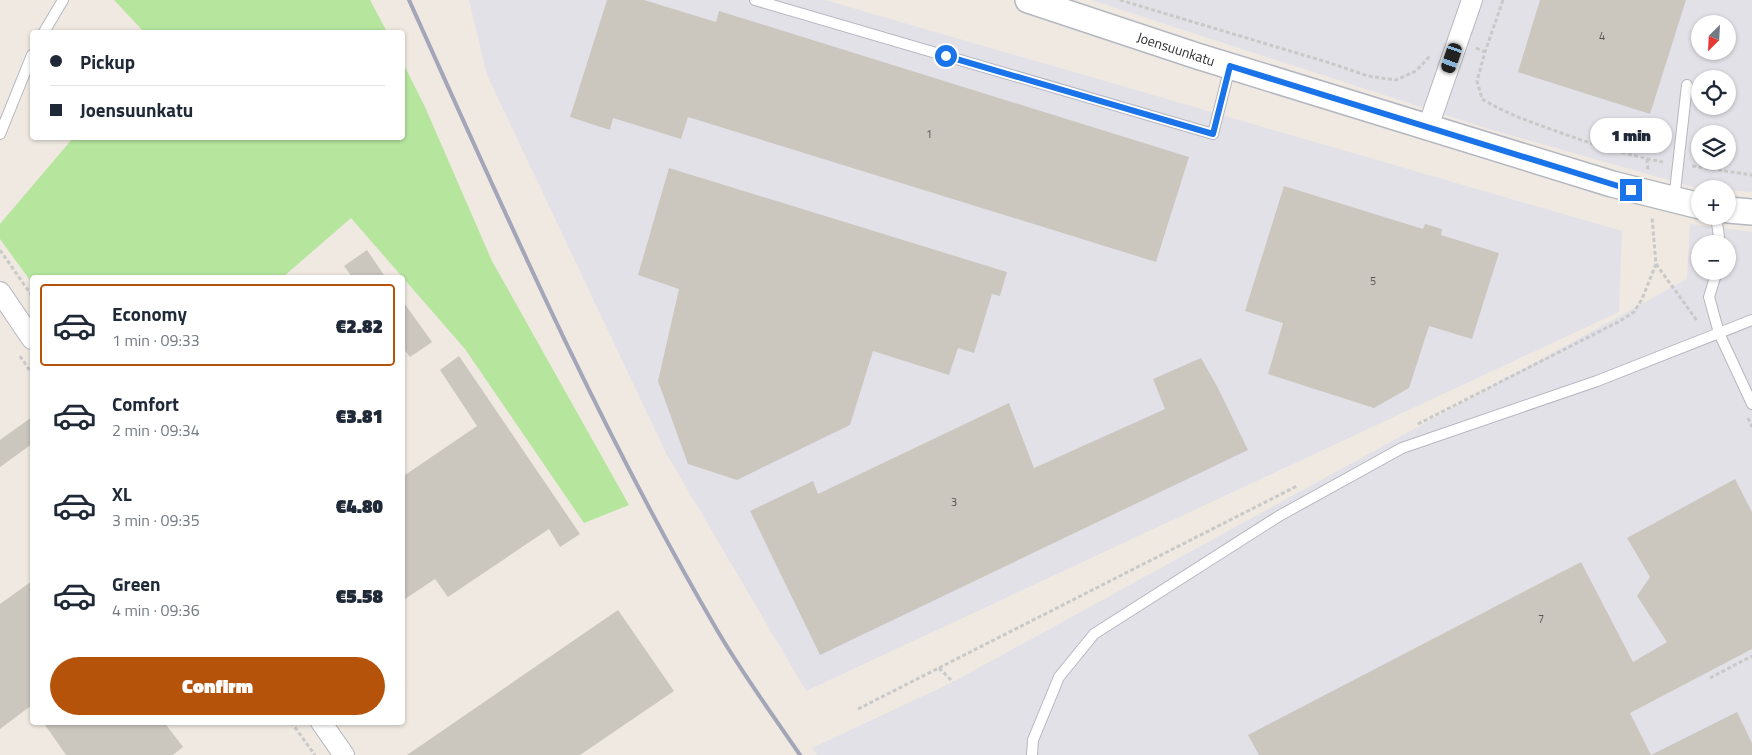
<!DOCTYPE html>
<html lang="en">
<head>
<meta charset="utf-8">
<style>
	:root { --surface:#fff; --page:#f6f6f7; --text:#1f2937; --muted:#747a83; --line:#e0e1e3; --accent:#b45309 }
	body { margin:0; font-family:"Titillium Web",sans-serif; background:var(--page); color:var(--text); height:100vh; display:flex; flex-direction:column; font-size:19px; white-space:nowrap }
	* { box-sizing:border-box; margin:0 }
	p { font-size:16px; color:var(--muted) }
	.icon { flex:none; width:28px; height:28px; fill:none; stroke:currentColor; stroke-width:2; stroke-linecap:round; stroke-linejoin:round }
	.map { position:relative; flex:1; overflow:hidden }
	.drawer { position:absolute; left:30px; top:275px; width:375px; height:450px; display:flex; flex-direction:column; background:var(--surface); border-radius:5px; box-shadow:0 1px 4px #0004 }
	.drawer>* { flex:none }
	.banner { position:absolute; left:30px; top:30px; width:375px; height:110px; border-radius:5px; box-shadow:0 1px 4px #0004; display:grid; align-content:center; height:110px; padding:0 20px; background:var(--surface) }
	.needle { width:32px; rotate:204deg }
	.fabs { position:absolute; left:1691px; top:15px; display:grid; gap:10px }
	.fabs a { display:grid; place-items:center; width:45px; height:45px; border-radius:50%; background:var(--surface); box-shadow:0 1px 4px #0004; font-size:25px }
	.end { position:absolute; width:22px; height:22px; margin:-11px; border:6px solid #1a73e8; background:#fff; box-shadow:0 0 0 2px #fff }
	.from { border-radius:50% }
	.bubble { position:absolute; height:35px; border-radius:18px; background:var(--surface); box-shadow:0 1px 4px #0004; font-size:16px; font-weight:800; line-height:35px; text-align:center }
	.car { position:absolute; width:15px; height:30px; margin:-15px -8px; border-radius:6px; box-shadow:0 0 4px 1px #0007; background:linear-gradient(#222 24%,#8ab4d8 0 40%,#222 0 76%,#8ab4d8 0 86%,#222 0) }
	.banner b { display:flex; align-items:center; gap:18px; height:48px; font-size:19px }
	.banner b+b { border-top:1px solid var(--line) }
	.banner i { width:12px; height:12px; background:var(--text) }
	ul { padding:9px 0 0; list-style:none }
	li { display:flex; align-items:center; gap:15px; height:82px; margin:0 10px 8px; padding:0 10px; border:2px solid transparent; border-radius:5px }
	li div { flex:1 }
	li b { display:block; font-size:19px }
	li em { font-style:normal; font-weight:800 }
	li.current { border-color:var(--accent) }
	li>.icon { width:45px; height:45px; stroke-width:1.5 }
	.button { display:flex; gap:10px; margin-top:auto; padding:10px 20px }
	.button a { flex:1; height:58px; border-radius:30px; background:var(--accent); color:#fff; font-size:20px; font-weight:800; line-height:58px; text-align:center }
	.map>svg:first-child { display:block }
	.industrial { fill:#e3e1e8; fill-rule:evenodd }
	.green { fill:#b6e59e }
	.building { fill:#cbc7bf }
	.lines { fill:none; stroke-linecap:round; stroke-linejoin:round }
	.service-casing { stroke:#b4b7c1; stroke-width:12 }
	.minor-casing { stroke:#b4b7c1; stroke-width:22 }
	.tertiary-casing { stroke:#b4b7c1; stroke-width:28 }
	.path { stroke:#c9c9c9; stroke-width:3; stroke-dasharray:4 2.5; stroke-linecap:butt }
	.service { stroke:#fff; stroke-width:10 }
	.minor { stroke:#fff; stroke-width:20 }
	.tertiary { stroke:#fff; stroke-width:25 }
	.rail { stroke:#a3a6b8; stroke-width:4 }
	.route { stroke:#1a73e8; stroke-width:6 }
	.labels { text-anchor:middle; stroke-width:4.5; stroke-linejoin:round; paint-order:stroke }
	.number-label { font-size:11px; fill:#555452 }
	.street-label { font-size:14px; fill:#2e2e2e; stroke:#fff }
</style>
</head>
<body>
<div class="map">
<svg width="1752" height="755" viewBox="0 0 1752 755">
	<rect width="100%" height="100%" fill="#efe9e1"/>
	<g class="industrial">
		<polygon points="469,0 825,0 1622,231 1619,312 806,691 666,453 487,75"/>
		<path d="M 1091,0 L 1752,0 L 1752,192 L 1697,188 L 1489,129 ZM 1700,24 L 1728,24 L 1728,51 L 1700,51 ZM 1700,79 L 1728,79 L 1728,106 L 1700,106 ZM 1700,134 L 1728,134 L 1728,161 L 1700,161 Z"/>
		<path d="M 1690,224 L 1752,232 L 1752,755 L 817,755 L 812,748 L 953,682 L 1687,279 ZM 1700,244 L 1728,244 L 1728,271 L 1700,271 Z"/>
	</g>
	<g class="green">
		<polygon points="114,0 370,0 387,32 144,32"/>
		<polygon points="403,63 425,107 492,261 629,505 584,523 465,349 351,218 283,277 32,278 32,283 0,239 0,224 73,138 402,138"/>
	</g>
	<g class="building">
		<polygon points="607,0 644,0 716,22 719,11 1189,157 1156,262 688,117 681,139 613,118 610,130 570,117"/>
		<polygon points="1540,0 1686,0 1650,114 1518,72"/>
		<polygon points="669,168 1007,272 1000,296 992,294 974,353 958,348 949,375 873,351 850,425 737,480 688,464 658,381 679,289 638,275"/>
		<polygon points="1284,186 1423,229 1425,224 1442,229 1441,235 1499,253 1472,339 1429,326 1409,388 1374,408 1268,374 1283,323 1245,311"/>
		<polygon points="367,250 386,278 353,278 344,266"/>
		<polygon points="402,300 432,342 410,357 402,347"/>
		<polygon points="459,356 580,534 560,547 549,529 448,597 435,579 402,601 402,477 477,426 440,370"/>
		<polygon points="1201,358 1218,388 1248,450 820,655 750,511 813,481 818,494 1009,403 1034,468 1165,409 1153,379"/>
		<polygon points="32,417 32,444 0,467 0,440"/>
		<polygon points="1735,479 1752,512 1752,649 1630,713 1651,755 1737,712 1752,743 1752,755 1259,755 1248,735 1581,562 1633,662 1667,642 1637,596 1650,577 1627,538"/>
		<polygon points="32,581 32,705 0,729 0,604"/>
		<polygon points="618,610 674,691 580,755 407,755"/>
		<polygon points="43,722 164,722 183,747 173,755 66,755"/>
	</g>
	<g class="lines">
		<defs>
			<g id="service">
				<polyline points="755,0 1213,134 1230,67"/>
				<polyline points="44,32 63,0"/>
				<polyline points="0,134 32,55"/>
				<polyline points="1674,200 1687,85"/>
				<polyline points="1716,216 1720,244"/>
				<polyline points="1717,271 1709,297 1719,333 1752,404"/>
				<polyline points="1032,755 1033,740 1059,677 1094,634 1279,516 1402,448 1597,381 1752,320"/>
			</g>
			<g id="minor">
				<polyline points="1428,127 1472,0"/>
				<polyline points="0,292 32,339"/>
				<polyline points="321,722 344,755"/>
			</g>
			<g id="tertiary">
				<polyline points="1028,0 1197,56 1612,184 1700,206"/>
				<polyline points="1728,210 1752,212"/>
			</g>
		</defs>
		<use href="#service" class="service-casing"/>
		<use href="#minor" class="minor-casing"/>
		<use href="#tertiary" class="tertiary-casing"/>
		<g class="path">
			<polyline points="1120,0 1330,63 1368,76 1396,80 1416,71 1430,56"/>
			<path d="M 1503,0 L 1485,52 L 1477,81 L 1482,99 C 1505,113 1530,122 1556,131 C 1591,144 1627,155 1663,162"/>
			<polyline points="1476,48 1485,52"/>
			<polyline points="1647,159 1648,171"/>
			<polyline points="1692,166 1752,175"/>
			<polyline points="0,250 32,296"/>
			<polyline points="1656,264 1698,322"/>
			<polyline points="20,356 32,374"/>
			<polyline points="1748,418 1752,427"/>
			<polyline points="1418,424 1620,321 1634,312 1642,299 1656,264 1652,217"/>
			<polyline points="939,668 953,682"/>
			<polyline points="1710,678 1752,656"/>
			<polyline points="858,709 1297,486"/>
			<polyline points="291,722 315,755"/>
		</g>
		<use href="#service" class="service"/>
		<use href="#minor" class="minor"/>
		<use href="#tertiary" class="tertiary"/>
		<path class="rail" d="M 409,0 C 505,213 599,428 717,630 C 742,673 772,714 800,755"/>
	</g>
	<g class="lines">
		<polyline class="route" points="946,56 1213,134 1230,66 1631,190"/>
	</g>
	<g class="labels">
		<g class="number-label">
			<text x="1602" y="40">4</text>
			<text x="929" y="138">1</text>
			<text x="1373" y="285">5</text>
			<text x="954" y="506">3</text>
			<text x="1541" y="623">7</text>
		</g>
		<g class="street-label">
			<text transform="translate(1176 49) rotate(18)" y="5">Joensuunkatu</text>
		</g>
	</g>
</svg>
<div class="fabs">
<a><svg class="needle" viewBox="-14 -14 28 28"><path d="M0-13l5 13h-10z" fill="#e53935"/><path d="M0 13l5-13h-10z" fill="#747a83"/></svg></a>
<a><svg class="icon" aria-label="locate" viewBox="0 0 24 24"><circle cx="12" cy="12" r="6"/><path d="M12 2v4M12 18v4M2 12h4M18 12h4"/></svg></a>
<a><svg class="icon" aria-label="layers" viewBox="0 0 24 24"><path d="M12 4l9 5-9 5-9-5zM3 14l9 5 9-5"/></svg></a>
<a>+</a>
<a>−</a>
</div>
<i class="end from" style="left:946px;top:56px"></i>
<i class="end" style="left:1631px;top:190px"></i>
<div class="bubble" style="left:1590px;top:118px;width:82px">1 min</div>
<i class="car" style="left:1452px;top:58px;rotate:199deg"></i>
<div class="banner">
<b><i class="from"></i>Pickup</b>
<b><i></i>Joensuunkatu</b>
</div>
<section class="drawer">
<ul>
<li class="current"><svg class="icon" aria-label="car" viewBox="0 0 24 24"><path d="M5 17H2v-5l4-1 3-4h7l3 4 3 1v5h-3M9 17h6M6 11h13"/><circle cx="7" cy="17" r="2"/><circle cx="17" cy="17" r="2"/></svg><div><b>Economy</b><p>1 min · 09:33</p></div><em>€2.82</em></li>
<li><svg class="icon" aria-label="car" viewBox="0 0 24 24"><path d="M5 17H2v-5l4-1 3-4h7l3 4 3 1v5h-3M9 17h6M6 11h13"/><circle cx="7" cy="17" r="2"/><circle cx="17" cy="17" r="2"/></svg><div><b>Comfort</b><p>2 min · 09:34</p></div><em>€3.81</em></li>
<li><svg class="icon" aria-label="car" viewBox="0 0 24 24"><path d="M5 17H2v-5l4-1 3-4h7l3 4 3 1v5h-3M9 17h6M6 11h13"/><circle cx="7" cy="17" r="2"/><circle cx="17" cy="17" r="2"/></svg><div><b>XL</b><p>3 min · 09:35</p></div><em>€4.80</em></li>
<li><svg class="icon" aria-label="car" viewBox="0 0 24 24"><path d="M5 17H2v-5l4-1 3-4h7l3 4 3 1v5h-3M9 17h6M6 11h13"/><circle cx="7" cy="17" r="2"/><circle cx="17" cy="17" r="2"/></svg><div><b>Green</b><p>4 min · 09:36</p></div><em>€5.58</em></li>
</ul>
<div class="button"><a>Confirm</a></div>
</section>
</div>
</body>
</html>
